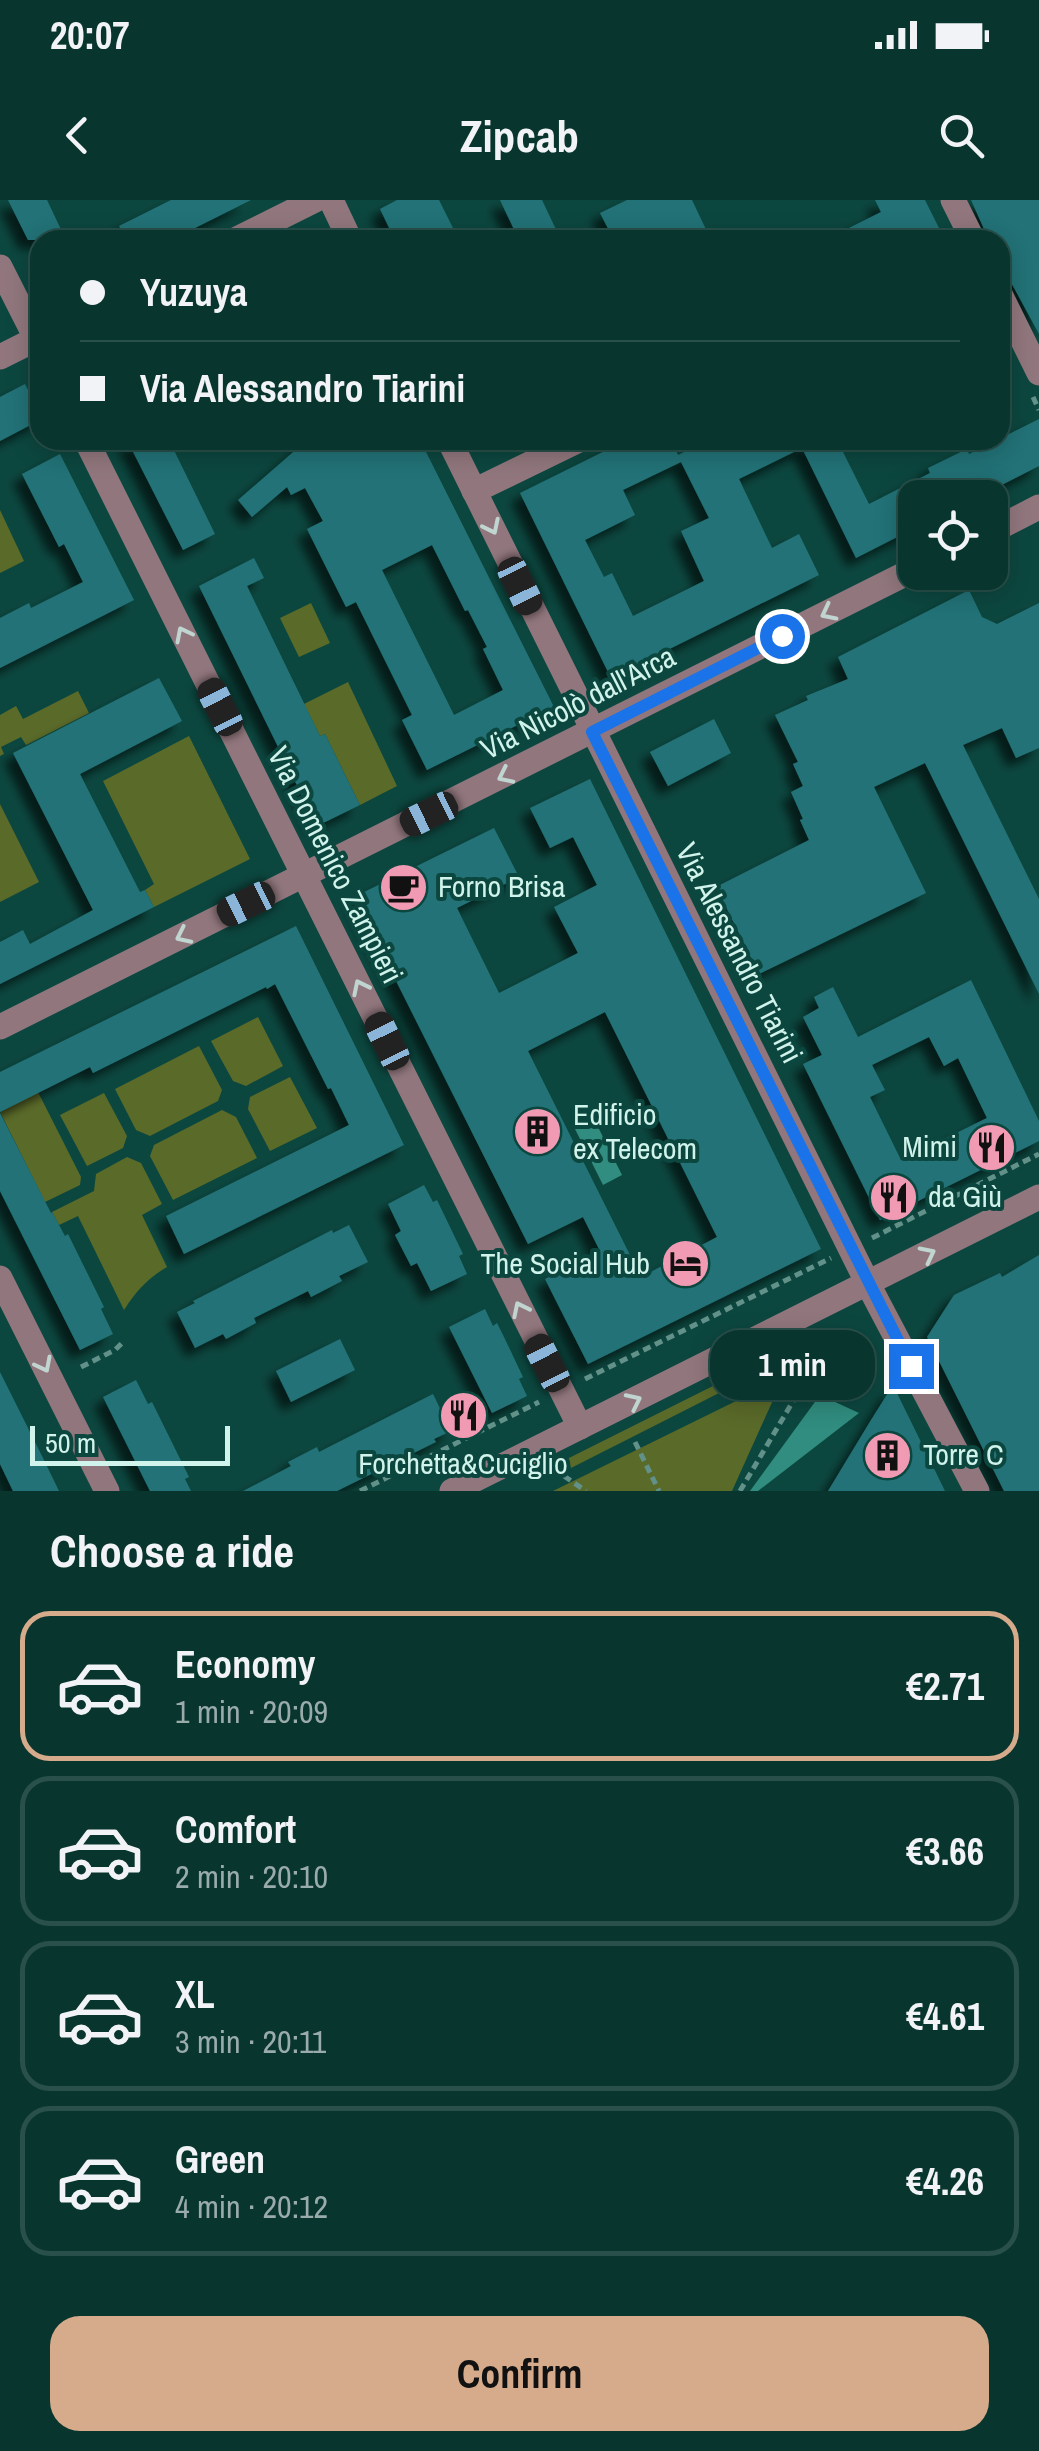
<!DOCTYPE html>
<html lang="en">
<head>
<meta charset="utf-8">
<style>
	:root { --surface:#09352f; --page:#123d37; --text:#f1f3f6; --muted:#99abaa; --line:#29504b; --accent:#d6ab8b }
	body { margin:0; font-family:"Archivo Narrow",sans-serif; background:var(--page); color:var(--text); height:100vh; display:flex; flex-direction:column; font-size:38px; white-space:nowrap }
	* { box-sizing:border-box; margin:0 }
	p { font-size:32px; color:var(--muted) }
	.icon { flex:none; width:55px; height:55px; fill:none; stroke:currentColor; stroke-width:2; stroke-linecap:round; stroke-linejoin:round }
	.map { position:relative; height:1291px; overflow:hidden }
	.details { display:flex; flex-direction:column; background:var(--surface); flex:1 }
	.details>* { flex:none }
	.top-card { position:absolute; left:30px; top:30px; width:980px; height:220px; border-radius:30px; box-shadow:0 5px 25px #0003,0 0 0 2px var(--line); display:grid; align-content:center; height:220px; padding:0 50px; background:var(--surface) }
	.buttons { position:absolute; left:898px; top:280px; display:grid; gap:20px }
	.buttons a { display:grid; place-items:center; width:110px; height:110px; border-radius:20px; background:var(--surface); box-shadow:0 5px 25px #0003,0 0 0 2px var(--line); font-size:50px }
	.scale { position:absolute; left:30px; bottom:25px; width:200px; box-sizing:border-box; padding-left:10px; border:5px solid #d0f3eb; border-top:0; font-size:28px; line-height:35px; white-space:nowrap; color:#d0f3eb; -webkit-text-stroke:8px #0c473f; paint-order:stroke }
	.end { position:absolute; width:45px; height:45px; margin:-22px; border:12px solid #1a73e8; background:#fff; box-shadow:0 0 0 5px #fff }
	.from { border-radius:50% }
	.bubble { position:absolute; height:70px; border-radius:30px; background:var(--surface); box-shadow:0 5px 25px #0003,0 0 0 2px var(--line); font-size:32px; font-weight:700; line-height:70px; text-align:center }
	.car { position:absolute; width:30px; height:60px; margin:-30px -15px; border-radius:12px; box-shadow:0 0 8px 2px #0007; background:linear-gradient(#222 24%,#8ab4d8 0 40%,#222 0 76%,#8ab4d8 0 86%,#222 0) }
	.top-card b { display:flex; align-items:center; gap:35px; height:95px; font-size:38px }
	.top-card b+b { border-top:2px solid var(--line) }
	.top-card i { width:25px; height:25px; background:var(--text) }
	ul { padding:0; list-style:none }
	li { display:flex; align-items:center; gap:30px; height:150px; margin:0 20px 15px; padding:0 30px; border:5px solid var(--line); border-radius:30px }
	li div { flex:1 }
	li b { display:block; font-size:38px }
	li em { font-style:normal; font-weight:700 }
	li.on { border-color:var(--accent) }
	li>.icon { width:90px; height:90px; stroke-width:1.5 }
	h2 { padding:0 50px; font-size:45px; line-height:120px }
	.action { display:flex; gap:20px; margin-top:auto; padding:20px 50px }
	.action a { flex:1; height:115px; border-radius:30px; background:var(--accent); color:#111; font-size:40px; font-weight:700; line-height:115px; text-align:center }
	.status { display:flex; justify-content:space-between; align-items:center; height:70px; padding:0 50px; background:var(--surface); direction:ltr }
	.status svg { height:28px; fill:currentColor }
	header { display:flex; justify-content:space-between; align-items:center; height:130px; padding:0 50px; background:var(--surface); font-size:45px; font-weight:700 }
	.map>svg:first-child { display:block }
	.green { fill:#5a6a29 }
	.water { fill:#308d7f }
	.building { fill:#247277; fill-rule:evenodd; filter:url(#shadow) }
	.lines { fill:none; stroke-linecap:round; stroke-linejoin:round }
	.path { stroke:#619189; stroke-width:5; stroke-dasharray:8 5; stroke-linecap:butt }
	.minor { stroke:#91777d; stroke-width:25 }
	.oneway { stroke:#c0d4d0 }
	.route { stroke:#1a73e8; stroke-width:12 }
	.labels { text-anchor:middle; stroke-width:8; stroke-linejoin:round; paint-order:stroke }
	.street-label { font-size:30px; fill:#d0f3eb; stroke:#0c473f }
	.poi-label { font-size:30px; fill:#d0f3eb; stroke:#0c473f; text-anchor:start }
</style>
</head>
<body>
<div class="status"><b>20:07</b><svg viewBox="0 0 49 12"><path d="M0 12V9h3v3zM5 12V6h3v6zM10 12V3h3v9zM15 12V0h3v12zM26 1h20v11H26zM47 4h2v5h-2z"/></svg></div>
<header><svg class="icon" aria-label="back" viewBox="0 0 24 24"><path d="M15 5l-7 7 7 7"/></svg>Zipcab<svg class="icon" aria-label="search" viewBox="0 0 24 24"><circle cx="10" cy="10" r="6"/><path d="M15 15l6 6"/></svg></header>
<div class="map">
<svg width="1039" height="1291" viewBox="0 0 1039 1291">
	<defs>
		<filter id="shadow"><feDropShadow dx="-9" dy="9" stdDeviation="5" flood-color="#0009"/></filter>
	</defs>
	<rect width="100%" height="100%" fill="#0c473f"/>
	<g class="green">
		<polygon points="0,310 24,361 0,373"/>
		<polygon points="311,403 330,443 299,457 280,418"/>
		<polygon points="348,482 397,586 360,605 325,534 320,536 304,504"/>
		<polygon points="78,491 89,513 26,545 21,537 1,547 4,554 0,556 0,515 16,506 23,519"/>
		<polygon points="189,536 250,659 154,707 145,690 154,684 103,581"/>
		<polygon points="0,604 39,682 0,702"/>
		<polygon points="258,817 283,866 246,886 233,881 211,841"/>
		<polygon points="199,846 222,890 218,901 150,936 136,930 115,889"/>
		<polygon points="290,877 317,928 270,951 248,909 250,897"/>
		<polygon points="38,892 81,977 80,985 45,1002 0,912"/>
		<polygon points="104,893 127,936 123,948 87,966 60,915"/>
		<polygon points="222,910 236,917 257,958 173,1000 150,956 154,945"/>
		<path d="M 127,957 L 141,963 L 162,1004 L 142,1015 L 167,1067 C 148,1078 136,1091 124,1110 L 78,1016 L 59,1025 L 52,1012 L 94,991 L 96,974 Z"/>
		<polygon points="787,1149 782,1161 571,1268 567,1259"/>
		<polygon points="783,1178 732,1291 553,1291"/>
	</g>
	<g class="water">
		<polygon points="592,915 622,975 603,985 573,925"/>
		<polygon points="820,1195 859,1213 758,1291 750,1291"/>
	</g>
	<g class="building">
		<polygon points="8,0 47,0 66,40 28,40"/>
		<polygon points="171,0 251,0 171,40 128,40 119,26"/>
		<polygon points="397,0 439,0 459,40 395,40 380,9"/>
		<polygon points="500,0 542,0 561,40 519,40"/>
		<polygon points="627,0 692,0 711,40 614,40 600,13"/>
		<polygon points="875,0 925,0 945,40 825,40 881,12"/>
		<polygon points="971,0 1039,0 1039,134 1000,62 1000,40 989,40"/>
		<polygon points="25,184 40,214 40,220 0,241 0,197"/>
		<path d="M 1039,219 L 1039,266 L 976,298 L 915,298 L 915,328 L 856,358 L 802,248 L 739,279 L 772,348 L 799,334 L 819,375 L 611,478 L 520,293 L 627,240 L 671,240 L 678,255 L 709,240 L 837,240 L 869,304 L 930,273 L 928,268 L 967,249 L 969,254 ZM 681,262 L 709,318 L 681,331 L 704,381 L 633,416 L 612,373 L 604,377 L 585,340 L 635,315 L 623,290 Z"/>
		<polygon points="127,240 169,240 215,334 183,350"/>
		<path d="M 307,240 L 420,240 L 554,507 L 427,570 L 402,520 L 412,515 L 356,402 L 346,407 L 307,329 L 323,321 L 305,288 L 291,295 L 287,287 L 252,317 L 238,300 ZM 432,345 L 465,411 L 468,410 L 487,447 L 483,449 L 503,490 L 454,515 L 382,370 Z"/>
		<polygon points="60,254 134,400 0,468 0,418 29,403 31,408 83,382 64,344 59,347 22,274"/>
		<polygon points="254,358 264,378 247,386 320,536 325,534 360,605 317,626 199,386"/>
		<polygon points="969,390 982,417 997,424 1039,403 1039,548 1016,558 1002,528 963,545 1039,699 1039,794 925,563 874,587 926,693 759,774 716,687 809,640 800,620 803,619 791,592 803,586 793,564 798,562 775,515 808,500 806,496 848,479 838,457"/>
		<polygon points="159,478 182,521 80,574 140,692 145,690 154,707 0,784 0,742 23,730 30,744 93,710 13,553"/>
		<polygon points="714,519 731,553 668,586 650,552"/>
		<path d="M 590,579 L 821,1049 L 588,1164 L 545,1079 L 600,1051 L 583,1017 L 528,1044 L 354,697 L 494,628 L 519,677 L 457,708 L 499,793 L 578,753 L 554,707 L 597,685 L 573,637 L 550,648 L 530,608 ZM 605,812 L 717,1037 L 641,1077 L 528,851 Z"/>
		<polygon points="296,726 404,945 184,1054 166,1016 349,925 331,888 328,889 275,784 267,789 266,787 93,873 90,867 0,912 0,872"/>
		<path d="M 971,780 L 1039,921 L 1039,941 L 880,1020 L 803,864 L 822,855 L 803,817 L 819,808 L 814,797 L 833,787 L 858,837 ZM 929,837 L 944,866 L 958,858 L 987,918 L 901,960 L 870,897 L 885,890 L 872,865 Z"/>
		<polygon points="0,913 51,1013 52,1012 65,1036 68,1034 104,1107 101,1109 113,1134 80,1150 0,991"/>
		<polygon points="424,985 433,1002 437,1000 463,1054 459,1056 467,1074 431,1091 417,1063 411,1066 395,1035 401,1031 388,1004"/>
		<polygon points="349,1025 368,1062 339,1076 342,1081 311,1097 308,1091 254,1118 256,1123 226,1139 223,1134 195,1148 177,1112 195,1103 193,1101 332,1030 333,1033"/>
		<polygon points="1039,1055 1039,1291 1004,1291 927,1137 954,1095 1000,1073 1002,1077"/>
		<polygon points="485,1109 493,1126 497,1123 504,1137 523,1177 519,1179 527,1196 492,1213 449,1127"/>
		<polygon points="340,1139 355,1170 291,1202 276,1171"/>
		<polygon points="0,1172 42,1256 59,1291 13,1291 0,1264"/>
		<polygon points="136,1180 148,1204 152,1202 189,1277 185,1279 191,1291 150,1291 103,1197"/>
		<polygon points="893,1185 945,1291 828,1291 871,1220"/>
		<polygon points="433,1194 451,1231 434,1239 436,1242 337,1291 243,1291 291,1266 288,1262 317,1247 319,1252"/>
	</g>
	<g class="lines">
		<g class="path">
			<polyline points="1033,197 1039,210"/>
			<polyline points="872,1038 1039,954"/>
			<polyline points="81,1167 115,1150 124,1141"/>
			<polyline points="585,1179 831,1058"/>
			<polyline points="635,1242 659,1291"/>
			<polyline points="564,1276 586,1291"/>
			<polyline points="360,1291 539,1202"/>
			<polyline points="740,1291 802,1186"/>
		</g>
		<g class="minor">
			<polyline points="331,0 350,40"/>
			<polyline points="953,0 973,40"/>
			<polyline points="235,40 315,0"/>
			<polyline points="0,67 40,146"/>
			<polyline points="1000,94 1039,173"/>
			<polyline points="0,157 40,137"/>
			<polyline points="86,240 580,1227"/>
			<polyline points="449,240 868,1084 977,1291"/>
			<polyline points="474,291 579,240"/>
			<polyline points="990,332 1039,307"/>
			<polyline points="0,827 915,369"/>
			<polyline points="0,1078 107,1291"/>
			<polyline points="452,1291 1039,997"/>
		</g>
	</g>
	<defs><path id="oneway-chevron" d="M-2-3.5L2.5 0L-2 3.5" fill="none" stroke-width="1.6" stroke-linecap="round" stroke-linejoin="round" transform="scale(2.5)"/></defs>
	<g class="oneway">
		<use href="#oneway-chevron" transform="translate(492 327) rotate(64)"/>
		<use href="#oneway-chevron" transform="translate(828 413) rotate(153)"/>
		<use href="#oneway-chevron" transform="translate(183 434) rotate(-117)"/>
		<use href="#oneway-chevron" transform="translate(505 576) rotate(154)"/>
		<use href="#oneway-chevron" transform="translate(183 736) rotate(154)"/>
		<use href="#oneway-chevron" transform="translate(360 787) rotate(-116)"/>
		<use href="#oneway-chevron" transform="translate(928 1054) rotate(-27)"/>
		<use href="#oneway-chevron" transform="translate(520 1109) rotate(-116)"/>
		<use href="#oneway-chevron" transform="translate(44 1165) rotate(63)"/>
		<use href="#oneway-chevron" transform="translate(634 1201) rotate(-26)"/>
	</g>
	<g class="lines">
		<polyline class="route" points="782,436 592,532 911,1166"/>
	</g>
	<defs>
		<symbol id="cafe-disc" viewBox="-11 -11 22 22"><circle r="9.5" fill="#f19ab3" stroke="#0c473f"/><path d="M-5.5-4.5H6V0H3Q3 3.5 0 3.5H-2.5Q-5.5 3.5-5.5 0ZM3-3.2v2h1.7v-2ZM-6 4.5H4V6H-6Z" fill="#111"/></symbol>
		<symbol id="building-disc" viewBox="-11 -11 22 22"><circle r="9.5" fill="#f19ab3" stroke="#0c473f"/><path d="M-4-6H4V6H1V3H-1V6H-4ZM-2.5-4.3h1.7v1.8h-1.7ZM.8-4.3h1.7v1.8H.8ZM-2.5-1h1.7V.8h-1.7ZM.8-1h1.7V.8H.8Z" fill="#111"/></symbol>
		<symbol id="restaurant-disc" viewBox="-11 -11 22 22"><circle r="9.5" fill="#f19ab3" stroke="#0c473f"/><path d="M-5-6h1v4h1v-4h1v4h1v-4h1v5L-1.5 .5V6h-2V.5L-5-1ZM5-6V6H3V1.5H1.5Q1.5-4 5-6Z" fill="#111"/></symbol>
		<symbol id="hotel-disc" viewBox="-11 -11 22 22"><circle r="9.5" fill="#f19ab3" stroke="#0c473f"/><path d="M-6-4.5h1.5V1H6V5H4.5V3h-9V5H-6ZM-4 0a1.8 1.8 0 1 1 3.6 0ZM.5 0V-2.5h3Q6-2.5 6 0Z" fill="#111"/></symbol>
	</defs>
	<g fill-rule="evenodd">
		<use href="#cafe-disc" x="376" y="660" width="55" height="55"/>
		<use href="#building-disc" x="510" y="904" width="55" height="55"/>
		<use href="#restaurant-disc" x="964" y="920" width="55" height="55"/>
		<use href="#restaurant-disc" x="866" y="970" width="55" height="55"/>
		<use href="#hotel-disc" x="658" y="1036" width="55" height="55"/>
		<use href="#restaurant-disc" x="436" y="1188" width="55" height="55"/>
		<use href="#building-disc" x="860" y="1228" width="55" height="55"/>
	</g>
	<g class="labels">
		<g class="street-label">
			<text transform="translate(578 503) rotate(-27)" y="10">Via Nicolò dall'Arca</text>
			<text transform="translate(335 665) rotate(63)" y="10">Via Domenico Zampieri</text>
			<text transform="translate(739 753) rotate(63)" y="10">Via Alessandro Tiarini</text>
		</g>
		<g class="poi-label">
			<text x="438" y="697">Forno Brisa</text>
			<text x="573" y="925">Edificio<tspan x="573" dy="34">ex Telecom</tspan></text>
			<text x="957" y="957" text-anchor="end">Mimi</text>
			<text x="928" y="1007">da Giù</text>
			<text x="650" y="1074" text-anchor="end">The Social Hub</text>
			<text x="923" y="1265">Torre C</text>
			<text x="463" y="1274" text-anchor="middle">Forchetta&amp;Cuciglio</text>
		</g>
	</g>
</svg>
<div class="buttons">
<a><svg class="icon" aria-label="locate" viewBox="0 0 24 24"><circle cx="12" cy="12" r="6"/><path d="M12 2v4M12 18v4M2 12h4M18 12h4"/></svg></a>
</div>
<div class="scale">50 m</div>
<i class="end from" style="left:782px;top:436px"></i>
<i class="end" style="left:911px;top:1166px"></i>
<div class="bubble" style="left:710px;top:1130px;width:165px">1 min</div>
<i class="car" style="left:520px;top:386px;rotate:154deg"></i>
<i class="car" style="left:220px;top:507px;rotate:333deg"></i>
<i class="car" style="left:429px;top:614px;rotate:244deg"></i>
<i class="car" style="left:246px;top:704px;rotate:244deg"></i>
<i class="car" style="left:387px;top:841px;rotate:334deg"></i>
<i class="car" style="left:547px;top:1163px;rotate:333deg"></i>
<div class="top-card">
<b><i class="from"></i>Yuzuya</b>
<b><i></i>Via Alessandro Tiarini</b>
</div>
</div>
<section class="details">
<h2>Choose a ride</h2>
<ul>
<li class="on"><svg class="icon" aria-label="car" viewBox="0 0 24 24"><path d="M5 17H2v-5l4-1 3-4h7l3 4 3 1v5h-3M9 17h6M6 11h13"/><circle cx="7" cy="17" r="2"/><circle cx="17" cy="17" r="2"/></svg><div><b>Economy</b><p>1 min · 20:09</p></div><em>€2.71</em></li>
<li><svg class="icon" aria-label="car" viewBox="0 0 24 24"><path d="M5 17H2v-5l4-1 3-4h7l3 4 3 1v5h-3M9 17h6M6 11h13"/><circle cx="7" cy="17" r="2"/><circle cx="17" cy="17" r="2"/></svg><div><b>Comfort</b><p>2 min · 20:10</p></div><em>€3.66</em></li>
<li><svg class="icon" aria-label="car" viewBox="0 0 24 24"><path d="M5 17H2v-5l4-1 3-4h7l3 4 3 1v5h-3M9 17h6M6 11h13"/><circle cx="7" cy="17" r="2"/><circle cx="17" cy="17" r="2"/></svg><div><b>XL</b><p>3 min · 20:11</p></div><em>€4.61</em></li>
<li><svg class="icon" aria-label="car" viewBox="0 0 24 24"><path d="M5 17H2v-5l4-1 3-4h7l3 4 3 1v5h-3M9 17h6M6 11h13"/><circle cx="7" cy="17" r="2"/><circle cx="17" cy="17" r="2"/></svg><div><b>Green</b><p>4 min · 20:12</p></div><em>€4.26</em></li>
</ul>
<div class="action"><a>Confirm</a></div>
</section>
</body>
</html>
